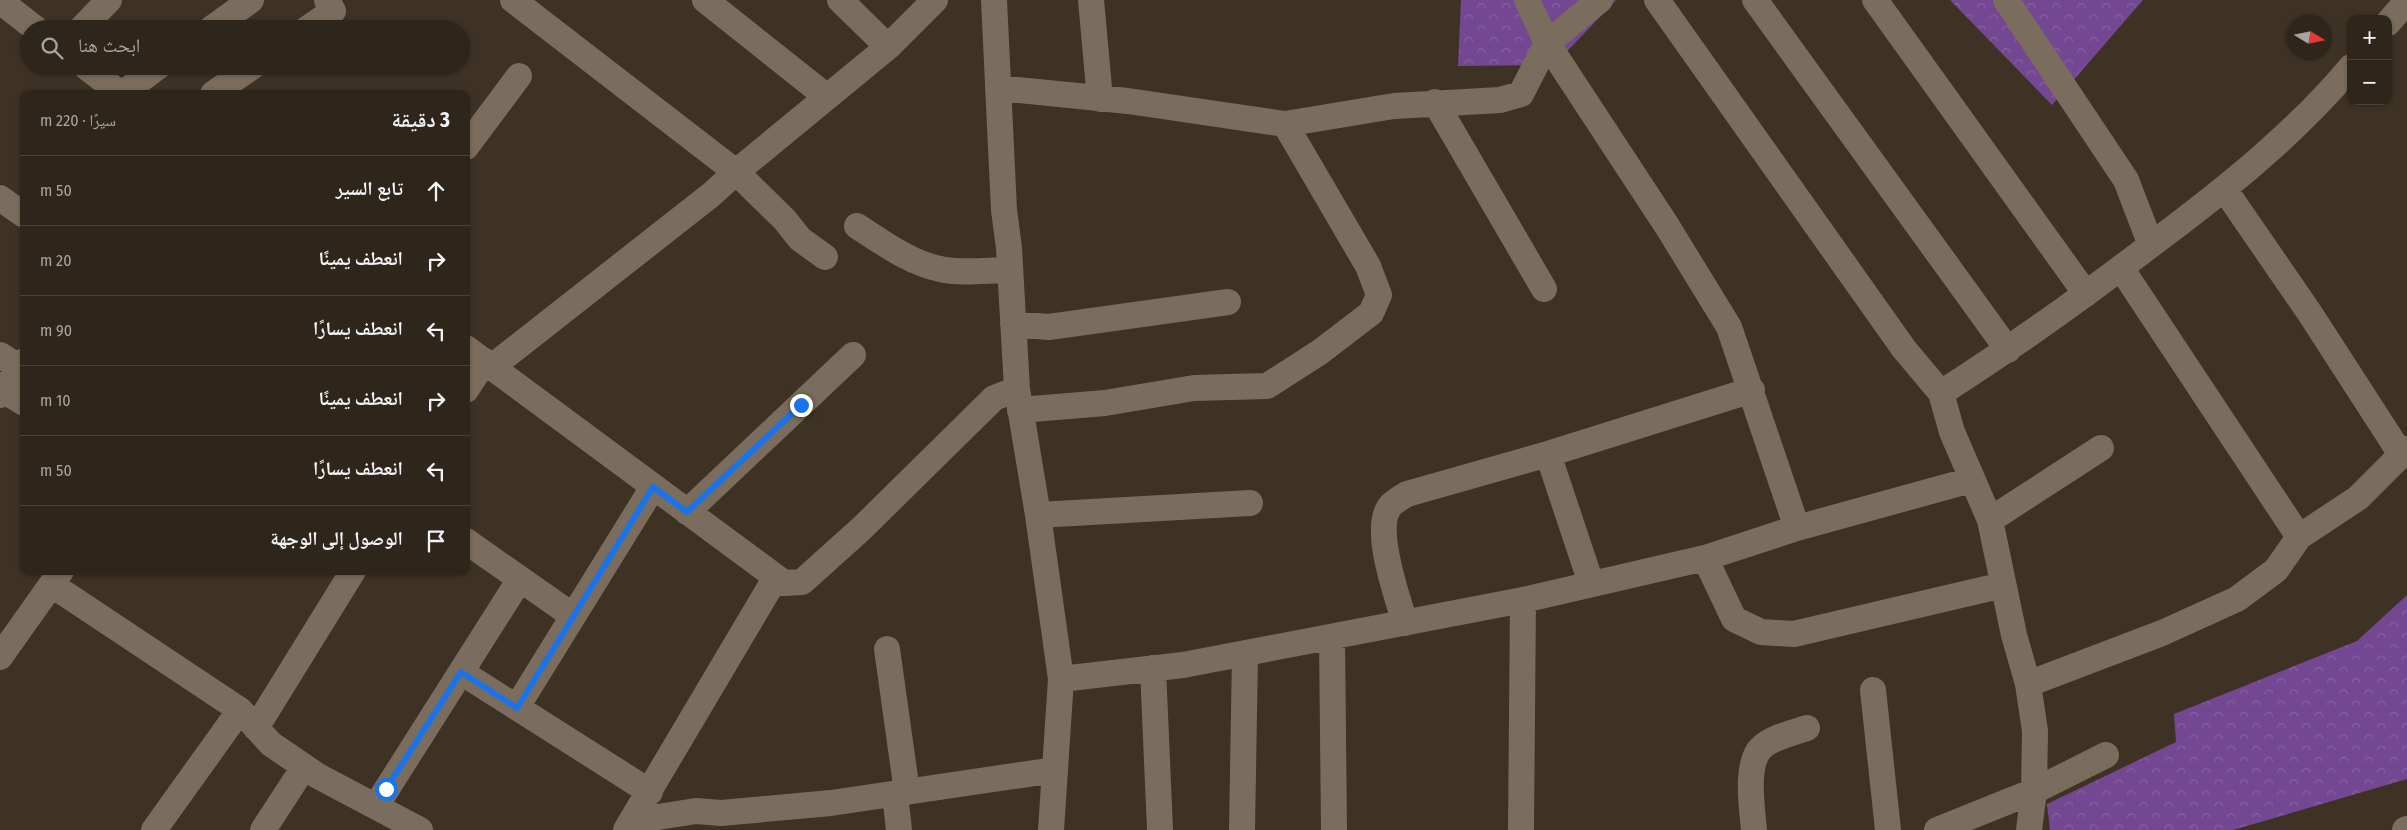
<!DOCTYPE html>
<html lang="ar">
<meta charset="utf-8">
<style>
:root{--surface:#2e261a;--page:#362e23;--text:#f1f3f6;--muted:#a7a5a2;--line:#494339}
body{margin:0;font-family:"Fira Sans Condensed","Noto Naskh Arabic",sans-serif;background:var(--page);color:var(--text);direction:rtl}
.controls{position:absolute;right:15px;top:15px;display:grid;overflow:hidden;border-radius:10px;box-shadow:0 1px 4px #0004}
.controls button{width:45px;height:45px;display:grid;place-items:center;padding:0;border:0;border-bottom:1px solid var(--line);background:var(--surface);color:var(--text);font:25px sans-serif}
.compass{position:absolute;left:2287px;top:15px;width:45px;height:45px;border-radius:50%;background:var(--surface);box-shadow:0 1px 4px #0004;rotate:100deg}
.stop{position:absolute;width:15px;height:15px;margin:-11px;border:4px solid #1a73e8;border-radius:50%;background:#fff}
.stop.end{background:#1a73e8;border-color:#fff;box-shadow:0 1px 5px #0008}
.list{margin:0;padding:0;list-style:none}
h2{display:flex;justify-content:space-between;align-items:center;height:65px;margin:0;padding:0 20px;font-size:21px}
h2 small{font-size:16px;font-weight:400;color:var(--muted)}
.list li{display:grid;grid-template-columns:32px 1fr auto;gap:15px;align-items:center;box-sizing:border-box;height:70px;padding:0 20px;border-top:1px solid var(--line)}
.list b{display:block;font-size:19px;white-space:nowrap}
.list em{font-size:16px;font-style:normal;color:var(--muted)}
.icon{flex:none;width:28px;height:28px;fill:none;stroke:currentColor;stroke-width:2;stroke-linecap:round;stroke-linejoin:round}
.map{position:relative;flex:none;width:2407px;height:830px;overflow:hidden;direction:ltr}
.search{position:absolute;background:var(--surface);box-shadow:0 1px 4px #0004;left:20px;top:20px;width:450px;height:55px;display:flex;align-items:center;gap:12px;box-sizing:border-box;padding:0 18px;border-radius:28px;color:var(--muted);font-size:19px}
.panel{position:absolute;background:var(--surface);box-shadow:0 1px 4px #0004;left:20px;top:90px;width:450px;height:485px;border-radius:10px;direction:rtl}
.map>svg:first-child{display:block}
</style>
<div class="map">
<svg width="2407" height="830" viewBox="0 0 2407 830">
<defs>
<pattern id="forest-crowns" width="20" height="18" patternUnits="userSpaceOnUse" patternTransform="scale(1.25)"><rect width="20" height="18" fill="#744793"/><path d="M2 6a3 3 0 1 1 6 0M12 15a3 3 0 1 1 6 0" fill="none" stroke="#8861a1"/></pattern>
</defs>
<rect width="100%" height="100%" fill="#3d3223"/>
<!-- forest -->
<path fill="url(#forest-crowns)" d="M1461,0H1616L1554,65L1458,66Z
M1950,0H2143L2052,105Z
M2407,595V779L2233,830H2050L2047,804L2176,742L2174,714L2357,641Z"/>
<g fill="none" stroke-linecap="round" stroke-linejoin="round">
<!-- minor -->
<path stroke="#7a6d5d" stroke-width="26" d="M513,0L736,172L785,220L800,239L825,257
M705,0L827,97
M840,0L888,47
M994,0L1004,210L1009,248L1017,389L1038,515L1061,679L1051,830
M1091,0L1100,99
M1527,0L1547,43L1667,226L1729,327L1797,528
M1657,0L1904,349L1941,393L1952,432L1990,520L2014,635L2028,684L2035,731L2034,791L2029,830
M1755,0L2008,350
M1875,0L2086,294
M2006,0L2126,180L2151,245
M0,1L36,29
M2388,23L2407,1
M81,29L109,0
M211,29L251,0
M307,29L333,11L327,0
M85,66L121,94
M998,88L1128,101L1285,124L1394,106L1500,100L1521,94L1547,43L1600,0
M122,94L159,66
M213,94L253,66
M1435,102L1544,289
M466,147L519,76
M2225,190L2309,312L2402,456
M0,198L24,215
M857,226C882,242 910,263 940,269C962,274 987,270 1010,270
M2121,268L2299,537
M1013,324L1049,327L1228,302
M466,348L784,583L802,582L861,529L994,398L1017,389
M0,355L20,368
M493,366L712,194L736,172L888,47L935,0
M3,390L24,403
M466,390L485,361
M1941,393C2013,347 2083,297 2151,245C2223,191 2293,136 2351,67
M0,395L24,361
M1020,410L1105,403L1194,388L1267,386L1320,352L1371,313L1379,295L1368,266L1285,124
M1548,454L1591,583
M687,512L853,355
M1038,515L1250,503
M1990,520L2101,448
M466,541L573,616
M1705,558L1734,619L1761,632L1794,634L2003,585
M52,585L240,710L271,744L318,776L420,830
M1405,623C1398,598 1371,527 1391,505C1395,501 1402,497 1407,494L1548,454L1752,390
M1332,637L1334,830
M887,649L907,792
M0,657L61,571
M1153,668L1160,830
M461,672L650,792
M1061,679L1183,665L1523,600L1705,558L1797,528L1971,480
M2028,684L2162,633L2237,599L2276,570L2299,537L2358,498L2407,449
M1873,690L1888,830
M517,707L653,487
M256,728L353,571
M895,794L899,830
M376,806L520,579
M632,821L696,811L721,813L831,803L1055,770
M154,830L240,710
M263,830L304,767
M626,830L776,577
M1242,830L1245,654
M1521,830L1523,600
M1754,830C1752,808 1745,764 1761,748C1772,737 1793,733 1807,728
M1937,830L2034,791L2106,755
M2405,830L2407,829"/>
</g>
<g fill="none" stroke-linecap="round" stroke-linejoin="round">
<!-- route -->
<path stroke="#1a73e8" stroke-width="6" d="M386,789L461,672L517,708L653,487L687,512L801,405"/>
</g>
</svg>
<div class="controls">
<button>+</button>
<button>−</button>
</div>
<svg class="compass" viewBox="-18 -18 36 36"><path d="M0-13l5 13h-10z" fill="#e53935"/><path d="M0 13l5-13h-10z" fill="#a7a5a2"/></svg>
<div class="stop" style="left:386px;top:789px"></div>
<div class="stop end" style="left:801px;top:405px"></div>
<div class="search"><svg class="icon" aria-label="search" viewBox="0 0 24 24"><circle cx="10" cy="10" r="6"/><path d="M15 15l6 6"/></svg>ابحث هنا</div>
<section class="panel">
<h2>3 دقيقة<small>سيرًا · 220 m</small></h2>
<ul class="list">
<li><svg class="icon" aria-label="ahead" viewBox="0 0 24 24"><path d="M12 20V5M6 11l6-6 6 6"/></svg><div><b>تابع السير</b></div><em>50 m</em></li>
<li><svg class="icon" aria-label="right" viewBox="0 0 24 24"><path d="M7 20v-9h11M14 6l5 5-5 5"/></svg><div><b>انعطف يمينًا</b></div><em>20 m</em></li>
<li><svg class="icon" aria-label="left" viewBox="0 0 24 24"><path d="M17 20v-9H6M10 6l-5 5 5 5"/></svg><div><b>انعطف يسارًا</b></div><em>90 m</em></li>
<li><svg class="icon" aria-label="right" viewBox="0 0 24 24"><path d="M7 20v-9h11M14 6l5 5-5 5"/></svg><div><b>انعطف يمينًا</b></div><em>10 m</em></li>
<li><svg class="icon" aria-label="left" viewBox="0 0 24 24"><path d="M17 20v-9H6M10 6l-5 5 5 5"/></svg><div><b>انعطف يسارًا</b></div><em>50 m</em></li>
<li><svg class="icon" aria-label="arrive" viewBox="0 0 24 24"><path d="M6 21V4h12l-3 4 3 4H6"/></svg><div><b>الوصول إلى الوجهة</b></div></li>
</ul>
</section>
</div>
